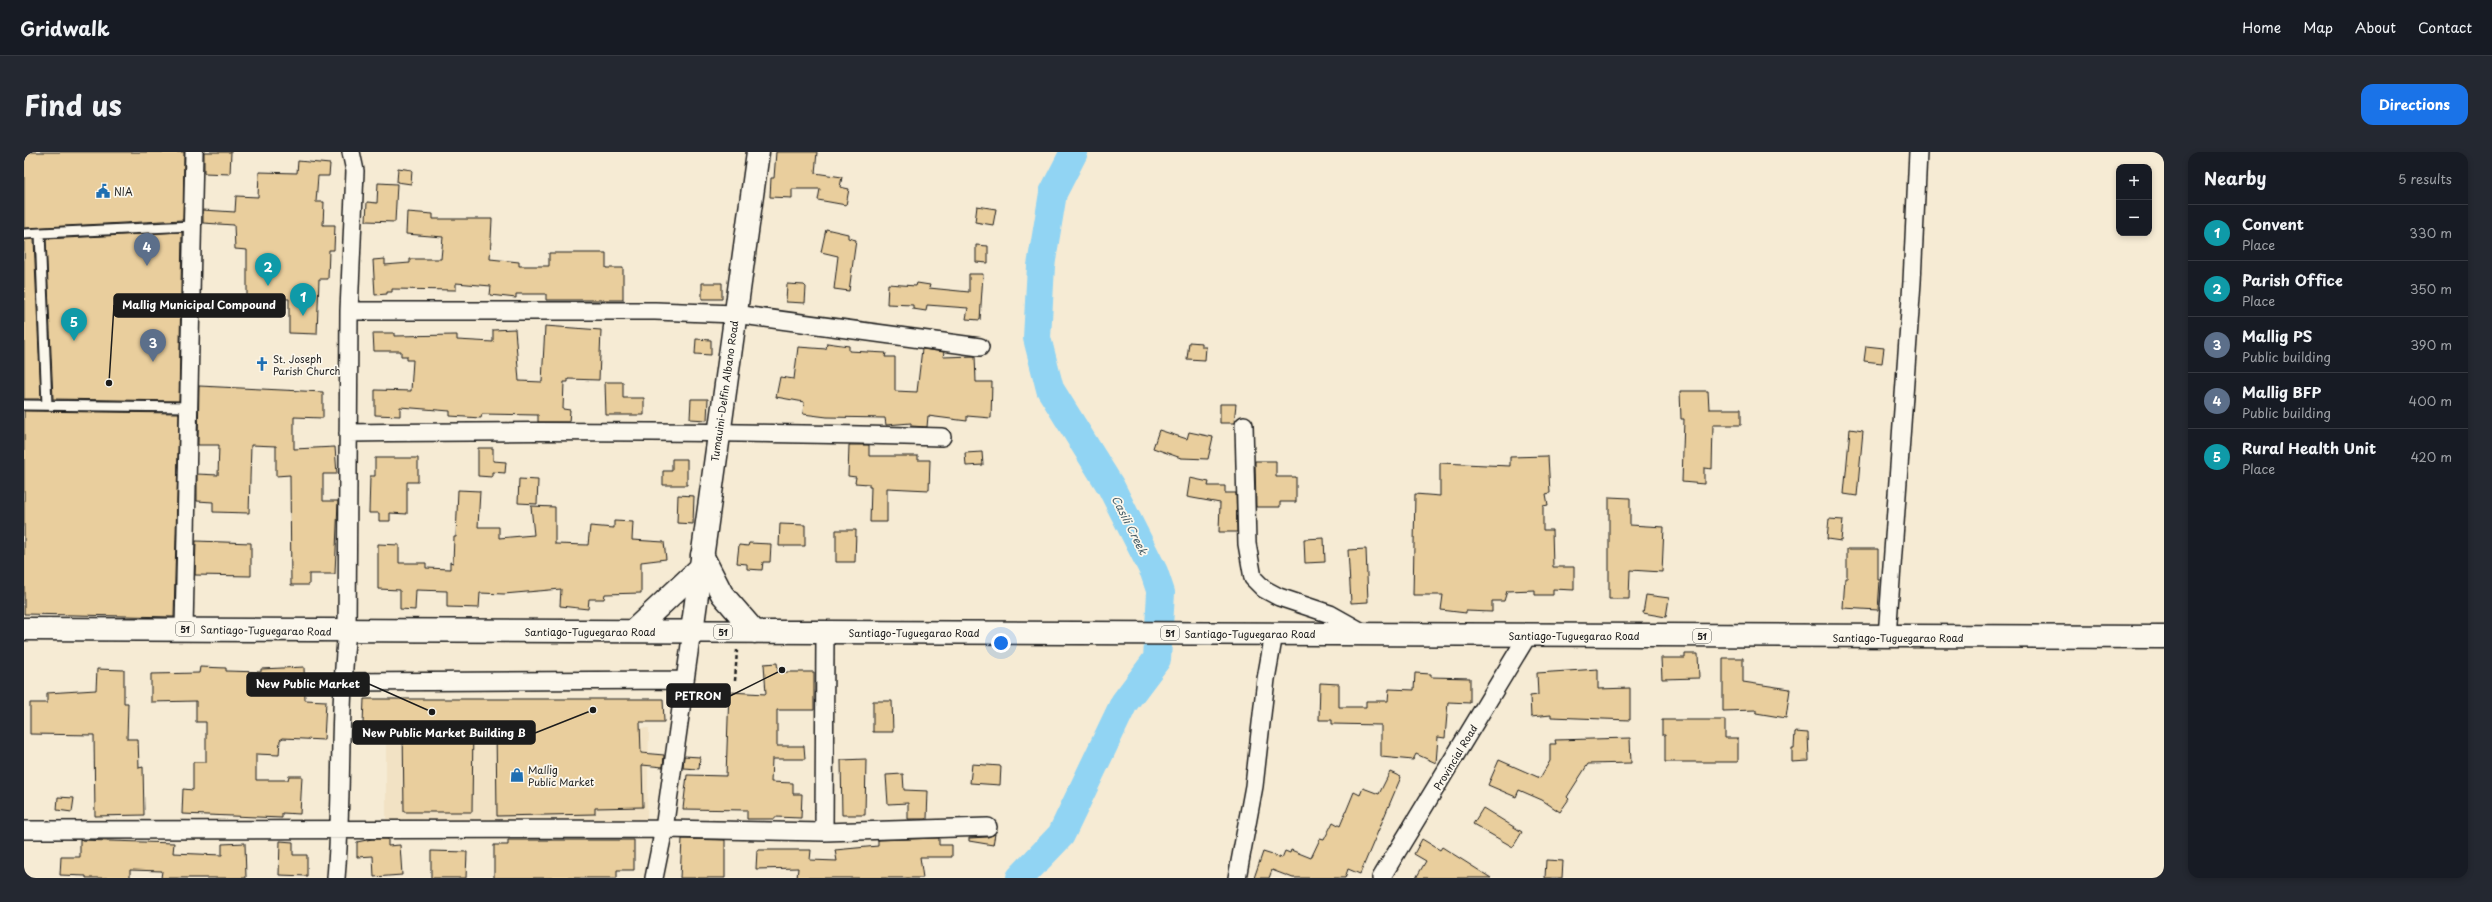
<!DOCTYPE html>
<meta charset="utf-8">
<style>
:root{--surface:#171b24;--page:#242831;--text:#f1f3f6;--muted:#9ea1a6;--line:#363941;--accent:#1a73e8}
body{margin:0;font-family:"Playpen Sans",sans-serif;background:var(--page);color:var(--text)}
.controls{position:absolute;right:12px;top:12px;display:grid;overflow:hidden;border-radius:8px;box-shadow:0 2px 6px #0003}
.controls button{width:36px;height:36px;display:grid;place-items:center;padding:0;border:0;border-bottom:1px solid var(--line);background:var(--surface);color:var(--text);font:20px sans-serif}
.you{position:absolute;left:977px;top:491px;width:14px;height:14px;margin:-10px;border:3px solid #fff;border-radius:50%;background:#1a73e8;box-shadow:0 0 0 6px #1a73e833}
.badge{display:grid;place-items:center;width:26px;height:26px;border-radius:50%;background:var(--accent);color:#fff;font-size:13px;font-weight:700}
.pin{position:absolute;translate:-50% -33px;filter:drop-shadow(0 1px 2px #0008)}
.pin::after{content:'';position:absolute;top:21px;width:14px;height:12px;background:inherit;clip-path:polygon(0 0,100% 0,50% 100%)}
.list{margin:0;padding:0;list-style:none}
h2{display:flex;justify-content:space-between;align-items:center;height:52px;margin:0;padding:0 16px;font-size:17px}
h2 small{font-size:13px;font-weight:400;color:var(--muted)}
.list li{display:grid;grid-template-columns:26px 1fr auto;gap:12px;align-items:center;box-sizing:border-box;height:56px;padding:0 16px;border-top:1px solid var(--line)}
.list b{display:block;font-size:15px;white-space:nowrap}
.list p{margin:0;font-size:13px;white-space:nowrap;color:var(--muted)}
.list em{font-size:13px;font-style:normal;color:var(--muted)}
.map{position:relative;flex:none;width:2140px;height:726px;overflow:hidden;border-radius:12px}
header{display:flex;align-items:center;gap:24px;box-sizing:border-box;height:56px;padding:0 20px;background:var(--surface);border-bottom:1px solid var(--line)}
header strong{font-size:19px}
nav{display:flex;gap:22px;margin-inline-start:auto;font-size:14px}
.intro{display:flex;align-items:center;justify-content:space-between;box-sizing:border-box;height:96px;padding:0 24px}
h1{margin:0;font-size:28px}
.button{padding:10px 18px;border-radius:12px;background:var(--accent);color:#fff;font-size:14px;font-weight:700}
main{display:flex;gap:24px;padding:0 24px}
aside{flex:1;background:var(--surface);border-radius:12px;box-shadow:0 2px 6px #0003}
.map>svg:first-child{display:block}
</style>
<header>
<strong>Gridwalk</strong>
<nav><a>Home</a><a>Map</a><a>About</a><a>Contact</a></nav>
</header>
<div class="intro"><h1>Find us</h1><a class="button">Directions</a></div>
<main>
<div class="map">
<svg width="2140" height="726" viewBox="0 0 2140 726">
<rect width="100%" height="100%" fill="#f6ebd4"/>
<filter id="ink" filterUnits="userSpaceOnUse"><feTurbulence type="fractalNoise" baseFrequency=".025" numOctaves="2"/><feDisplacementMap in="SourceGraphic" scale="8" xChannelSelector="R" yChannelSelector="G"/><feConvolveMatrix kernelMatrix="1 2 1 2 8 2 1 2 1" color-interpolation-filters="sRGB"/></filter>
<g filter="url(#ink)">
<!-- built -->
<path fill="#f2e2c4" d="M625,576L623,667L362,668V579Z"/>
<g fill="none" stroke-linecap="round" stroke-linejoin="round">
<!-- river -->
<path stroke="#91d4f3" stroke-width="28" d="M996,726L1037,683L1100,551L1133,507L1137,441L1130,420L1087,335L1026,237L1013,186L1017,114L1029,41L1050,0"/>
</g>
<!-- building -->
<path fill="#e9ce9d" stroke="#1c1c1c" d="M0,0H160L159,68L0,76Z
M180,0H207L206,22L180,21Z
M752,0H793L791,21L818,25L816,35L825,37L822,53L794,48L796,37H768V46L746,45L747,26H750Z
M274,9L306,12L305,24H294L292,50H300L299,73H311L310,98H305L304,127H295L293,182L265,181V147L237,146V154H223V98L211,97L210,73L179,71V58L211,60L212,44L234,45L235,20L273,21Z
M374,16L388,18L387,32L373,30Z
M354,31L373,32L371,70L342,69L343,50L353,51Z
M953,54L972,57L969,73L951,70Z
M383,60L409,62V67H468L466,107L495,110V114H525V101H582V116H599V148H522V142H492V146L466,143L467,134L432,131V138L368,137V140H363V142L351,143L349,108L361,107V113L386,111V107H417L419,85L382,82Z
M802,77L824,82V86L832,88L825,139L810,137L814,104L797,100Z
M158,80L155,249L29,247L22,87Z
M10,87L17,247H0V88Z
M952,93L964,94V111L952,110Z
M945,122H959L956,168L942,167L944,156L903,153L902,159L889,157V153L863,152L864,132L892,134L893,131L906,133L905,136L945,140Z
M678,131H698V147H678Z
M763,132L780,133L782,135L781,151L762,150Z
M521,174L577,178L575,228L544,227V230H540L539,257L546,258L545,270H514V263L458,262L457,266L426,264V259L376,255V264L351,263V238L387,239L389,208H383V204H377V199H350L349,181H370V184L433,183V188L469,190V178L491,177L495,229L518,230Z
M672,187L687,188V203L671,202Z
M1165,190L1178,191V195H1182L1181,208L1163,207Z
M803,191L825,194V199L862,201L861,205H871V239L893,240L898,197L920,200L919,205L951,204L952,230H968L967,266L943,264V269L904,264L903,275L887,274V271L862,273L861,266L803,265L779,262L780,250L752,245L756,225L770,227L774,195L802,197Z
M1842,194L1860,196L1858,211L1840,209Z
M581,230H599V246H620V263H582Z
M175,234L299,240V266L270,265V297L311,295L313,322H299V349H314L311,422H285V433H267L266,323L252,324V294L227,293L225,361L189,360V350L173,349V322L194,323L195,293H174Z
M1656,239H1684L1685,257H1717V273H1689L1688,317L1680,316V332L1658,330L1660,267H1657Z
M667,247H684L683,268L666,267Z
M1196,252H1212L1210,271H1196Z
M0,259L155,261L150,465L0,462Z
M1826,277L1839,279L1833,344L1820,342Z
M1135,278L1163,287L1165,280L1189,285L1184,307L1157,306L1129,296Z
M825,293H845V304H894V308H906L905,338L863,336V370H846L847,335H845V332L831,331L832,325L824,324Z
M454,296H469V309L482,310L481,321L468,320V325L454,324Z
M958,300L959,313L942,314L941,301Z
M1524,304L1526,341L1522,342L1524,353L1519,354V378H1528L1529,415H1550V438L1529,437V443H1511V438L1483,439L1480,449H1468V460L1442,459V461L1417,458L1419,443H1389L1391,342L1416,344V311L1486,314V305Z
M351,306H394V330H383V362L366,361V369H355V361H345L346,324H351Z
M648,307H663V333H639V319H648Z
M1231,309H1252V325H1272V350H1256V355H1232Z
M1166,326L1185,330L1184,334H1201V341H1212L1213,380H1195L1196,351L1163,345Z
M495,327L514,328L513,352L494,351Z
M434,338L456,339L454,375H475V386L510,383L507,354L531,355V392L564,393L566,374L590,376V369L609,370L608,388L640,390L642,407L617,410V441L581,442L580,447H565L564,457L536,454L537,437L480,442L456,441L455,456L423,455V439L392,438L391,458L376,457V438L354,437V392L375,393V411H402V416L426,417V410L429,411L430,385H432Z
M654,343L670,344L669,372L653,371Z
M1585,345L1606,346V373L1640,375L1638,420L1606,418L1605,447H1585Z
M1805,367L1819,368L1817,389L1803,387Z
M756,372L781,373V394H755Z
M812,378H832L831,410H812Z
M1300,386L1301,410L1281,411L1280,387Z
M172,389L227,391V424L171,423Z
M725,391L747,392L746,410H739L738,418L723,417V412L713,411L715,393L724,394Z
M1342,397L1344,450L1327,451L1324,398Z
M1823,397H1854V428H1856L1854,458L1819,456L1821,426H1823Z
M1622,443L1645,446L1642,465L1619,461Z
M1661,502H1674L1675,526L1638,527L1637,506H1661Z
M1699,506H1719V530L1766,537L1762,566L1732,561V558L1699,559Z
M753,511L754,520H790V558H753V594H780L781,607H748L747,630L769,631V642H778L777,666L751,665V667H723V658L659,657L663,623L702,624L705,540L742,542L740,512Z
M176,515L202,516V519L237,520V517L280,515L281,548L302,549L300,588L259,586L256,588L255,603L232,602V628H264L265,624H278L276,662L258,661V666L158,662L159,637L169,638V610H182V570H172V549L127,550V522L175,521Z
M73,517L100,518V551H104L103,587H114L115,616L119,615L120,663L71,664L70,583L6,582V551H23V541L72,538Z
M1574,517V537L1606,536V568L1527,565V563L1507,565L1506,544L1514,543L1513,521Z
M1391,521L1407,522V525L1446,526V551L1424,550L1421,586L1414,585L1412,611L1392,602L1389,608L1357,605V573L1308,572V568H1295L1296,531L1315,532V555H1342V549H1364L1365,537L1390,538Z
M340,547H639L640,570H616L617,601L640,603L639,615L618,613L619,655L571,656V662L473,664L472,573H449L448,660H380L379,572H339Z
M849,549H868L869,580H849Z
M1638,568H1701V586H1714V610H1641V583H1638Z
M1771,580L1784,581L1785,609L1768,610V596H1770Z
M1606,586L1607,611L1564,612L1543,645L1545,647L1536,660L1518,648L1495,638L1492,645L1464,633L1475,608L1516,626L1526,609V592H1532L1531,588Z
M660,604L676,605L675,617L659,616Z
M842,607L841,663H818L817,608Z
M948,612L977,614L976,633L946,631Z
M1366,620L1377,625L1336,722L1324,717L1321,726H1269L1248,718L1245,726H1230L1239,700L1258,706L1261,699L1266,701L1267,698L1287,706L1296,687L1300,688L1309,670L1316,674L1330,640L1336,643L1339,636L1355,642Z
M879,622L880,638L904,639L903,667H884V651L864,652L862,623Z
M34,645L50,646L48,660L33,658Z
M1459,656L1498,680L1489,695L1449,672Z
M971,682L969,693L945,689V686L964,685Z
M915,686V693H928V705H896L899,726H773L774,716L732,717L733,698H787L786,708L813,709L811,698L854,694V688Z
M348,687H364V694L376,693L378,723L350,725L349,704L333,705V690Z
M658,687L701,688V726H656Z
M1398,687L1416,698L1418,695L1467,726H1392L1402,709L1390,702Z
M56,688L150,691L149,701L198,703V692L221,691L222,726H137L138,719L106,718V726H62V724L36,723L37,705H56Z
M484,688H610V718H593V726H470V693H484Z
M256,689L269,690V703H283V724L255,723Z
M407,699L443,700L442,726H407Z
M1522,708L1539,709L1538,726H1521Z"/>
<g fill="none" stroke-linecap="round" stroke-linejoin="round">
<defs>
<path id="service" d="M0,82L16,81
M0,253L166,255
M23,253L16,81L168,74"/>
<path id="minor" d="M325,159H631L711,162L956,195
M1220,273L1223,392L1229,426L1240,437L1255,445L1306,462L1340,481
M324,281C522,278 720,280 918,285
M160,477L170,0
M1863,485L1888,130L1894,0
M317,530L661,528
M0,678L640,677L800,680L964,675
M800,680L801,480
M312,726C319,644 314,561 323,479L325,159L331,19L327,0
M630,726L640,677L668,479
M1213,726L1230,634L1242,527L1250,482
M1357,726L1504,483"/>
<path id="secondary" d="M668,479L734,0"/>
<path id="trunk" d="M678,403L698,442L731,480
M0,477L2140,485
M609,479L676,416"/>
</defs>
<!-- service casing -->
<use href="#service" stroke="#1c1c1c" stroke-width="12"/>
<!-- minor casing -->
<use href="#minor" stroke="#1c1c1c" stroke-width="20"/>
<!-- secondary casing -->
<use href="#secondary" stroke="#1c1c1c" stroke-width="25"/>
<!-- trunk casing -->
<use href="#trunk" stroke="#1c1c1c" stroke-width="25"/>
<!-- path -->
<path stroke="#1c1c1c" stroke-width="2.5" stroke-dasharray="4 3" stroke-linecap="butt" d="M711,529L713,498"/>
<!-- service -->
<use href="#service" stroke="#fbf7ec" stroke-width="9"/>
<!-- minor -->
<use href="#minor" stroke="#fbf7ec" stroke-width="17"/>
<!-- secondary -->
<use href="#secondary" stroke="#fbf7ec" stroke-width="22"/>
<!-- trunk -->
<use href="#trunk" stroke="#fbf7ec" stroke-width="22"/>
</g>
</g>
<!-- icons -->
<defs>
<symbol id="civic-bare" viewBox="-9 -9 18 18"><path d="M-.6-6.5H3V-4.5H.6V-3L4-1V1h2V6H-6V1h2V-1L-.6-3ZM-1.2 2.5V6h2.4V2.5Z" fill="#1f6fb2" stroke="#fbf7ec" stroke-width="2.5" paint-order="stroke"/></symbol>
<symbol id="church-bare" viewBox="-9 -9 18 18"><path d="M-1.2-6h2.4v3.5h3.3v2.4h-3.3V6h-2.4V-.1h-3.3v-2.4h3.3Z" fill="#1f6fb2" stroke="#fbf7ec" stroke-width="2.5" paint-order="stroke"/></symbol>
<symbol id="shop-bare" viewBox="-9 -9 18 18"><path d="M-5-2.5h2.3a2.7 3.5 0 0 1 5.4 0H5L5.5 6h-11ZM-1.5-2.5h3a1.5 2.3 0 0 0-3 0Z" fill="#1f6fb2" stroke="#fbf7ec" stroke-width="2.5" paint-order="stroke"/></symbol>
</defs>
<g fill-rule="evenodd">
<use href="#civic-bare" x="69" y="29" width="20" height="20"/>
<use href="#church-bare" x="228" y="202" width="20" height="20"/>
<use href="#shop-bare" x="483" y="613" width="20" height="20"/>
</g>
<g text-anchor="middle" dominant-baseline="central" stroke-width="3.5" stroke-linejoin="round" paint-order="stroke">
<!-- shield labels -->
<g fill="#fbf7ec" stroke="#5f5e5a" stroke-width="1">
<rect x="152" y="470" width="18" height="14" rx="3"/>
<rect x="690" y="473" width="18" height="14" rx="3"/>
<rect x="1137" y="474" width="18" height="14" rx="3"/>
<rect x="1669" y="477" width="18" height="14" rx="3"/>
</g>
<g font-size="9" font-weight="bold" fill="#1c1c1c">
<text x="161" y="477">51</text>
<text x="699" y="480">51</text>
<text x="1146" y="481">51</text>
<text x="1678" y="484">51</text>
</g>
<!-- poi labels -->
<g font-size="10" fill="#1c1c1c" stroke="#fbf7ec" text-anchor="start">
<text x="90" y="39">NIA</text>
<text x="249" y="206">St. Joseph<tspan x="249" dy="12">Parish Church</tspan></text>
<text x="504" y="617">Mallig<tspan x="504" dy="12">Public Market</tspan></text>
</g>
<!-- street labels -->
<g font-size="10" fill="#1c1c1c" stroke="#fbf7ec">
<text transform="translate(700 239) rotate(-82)">Tumauini-Delfin Albano Road</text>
<text transform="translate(242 478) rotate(1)">Santiago-Tuguegarao Road</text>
<text x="566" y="479">Santiago-Tuguegarao Road</text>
<text x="890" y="480">Santiago-Tuguegarao Road</text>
<text x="1226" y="481">Santiago-Tuguegarao Road</text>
<text x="1550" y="483">Santiago-Tuguegarao Road</text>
<text x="1874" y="485">Santiago-Tuguegarao Road</text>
<text transform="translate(1431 605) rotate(-59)">Provincial Road</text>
</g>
<!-- water labels -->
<g font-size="11" font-style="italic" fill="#455c67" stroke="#fbf7ec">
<text transform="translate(1106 373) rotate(63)">Casili Creek</text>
</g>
</g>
<!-- callouts -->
<path fill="none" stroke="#1c1c1c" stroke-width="1.5" d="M85 231L90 153M408 560L345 532M758 518L706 544M569 558L511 581"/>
<g fill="#1c1c1c" stroke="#fbf7ec" stroke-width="1.5">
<circle cx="85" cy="231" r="4"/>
<circle cx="408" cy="560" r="4"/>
<circle cx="758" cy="518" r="4"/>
<circle cx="569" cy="558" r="4"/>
</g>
<g fill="#1c1c1c" stroke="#1c1c1c" stroke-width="1.5">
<rect x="90" y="142" width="171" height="23" rx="4"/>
<rect x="223" y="521" width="122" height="23" rx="4"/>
<rect x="643" y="532" width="63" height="23" rx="4"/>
<rect x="329" y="569" width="182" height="23" rx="4"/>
</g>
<g font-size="11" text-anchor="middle" font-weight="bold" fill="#fff">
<text x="175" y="157">Mallig Municipal Compound</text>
<text x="284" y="536">New Public Market</text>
<text x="674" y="548">PETRON</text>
<text x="420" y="585">New Public Market Building B</text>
</g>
</svg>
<div class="controls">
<button>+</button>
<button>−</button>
</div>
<div class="you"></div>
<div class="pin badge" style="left:279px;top:164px;background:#0f9aa8">1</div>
<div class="pin badge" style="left:244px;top:134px;background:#0f9aa8">2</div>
<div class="pin badge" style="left:129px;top:210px;background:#5c6f8a">3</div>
<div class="pin badge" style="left:123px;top:114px;background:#5c6f8a">4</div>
<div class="pin badge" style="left:50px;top:189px;background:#0f9aa8">5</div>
</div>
<aside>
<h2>Nearby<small>5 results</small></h2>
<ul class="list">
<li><span class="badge" style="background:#0f9aa8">1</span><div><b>Convent</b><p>Place</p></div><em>330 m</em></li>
<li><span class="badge" style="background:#0f9aa8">2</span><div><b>Parish Office</b><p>Place</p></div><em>350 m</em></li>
<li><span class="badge" style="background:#5c6f8a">3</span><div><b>Mallig PS</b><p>Public building</p></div><em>390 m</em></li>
<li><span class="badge" style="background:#5c6f8a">4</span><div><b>Mallig BFP</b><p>Public building</p></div><em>400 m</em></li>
<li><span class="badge" style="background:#0f9aa8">5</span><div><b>Rural Health Unit</b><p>Place</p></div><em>420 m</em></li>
</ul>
</aside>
</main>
